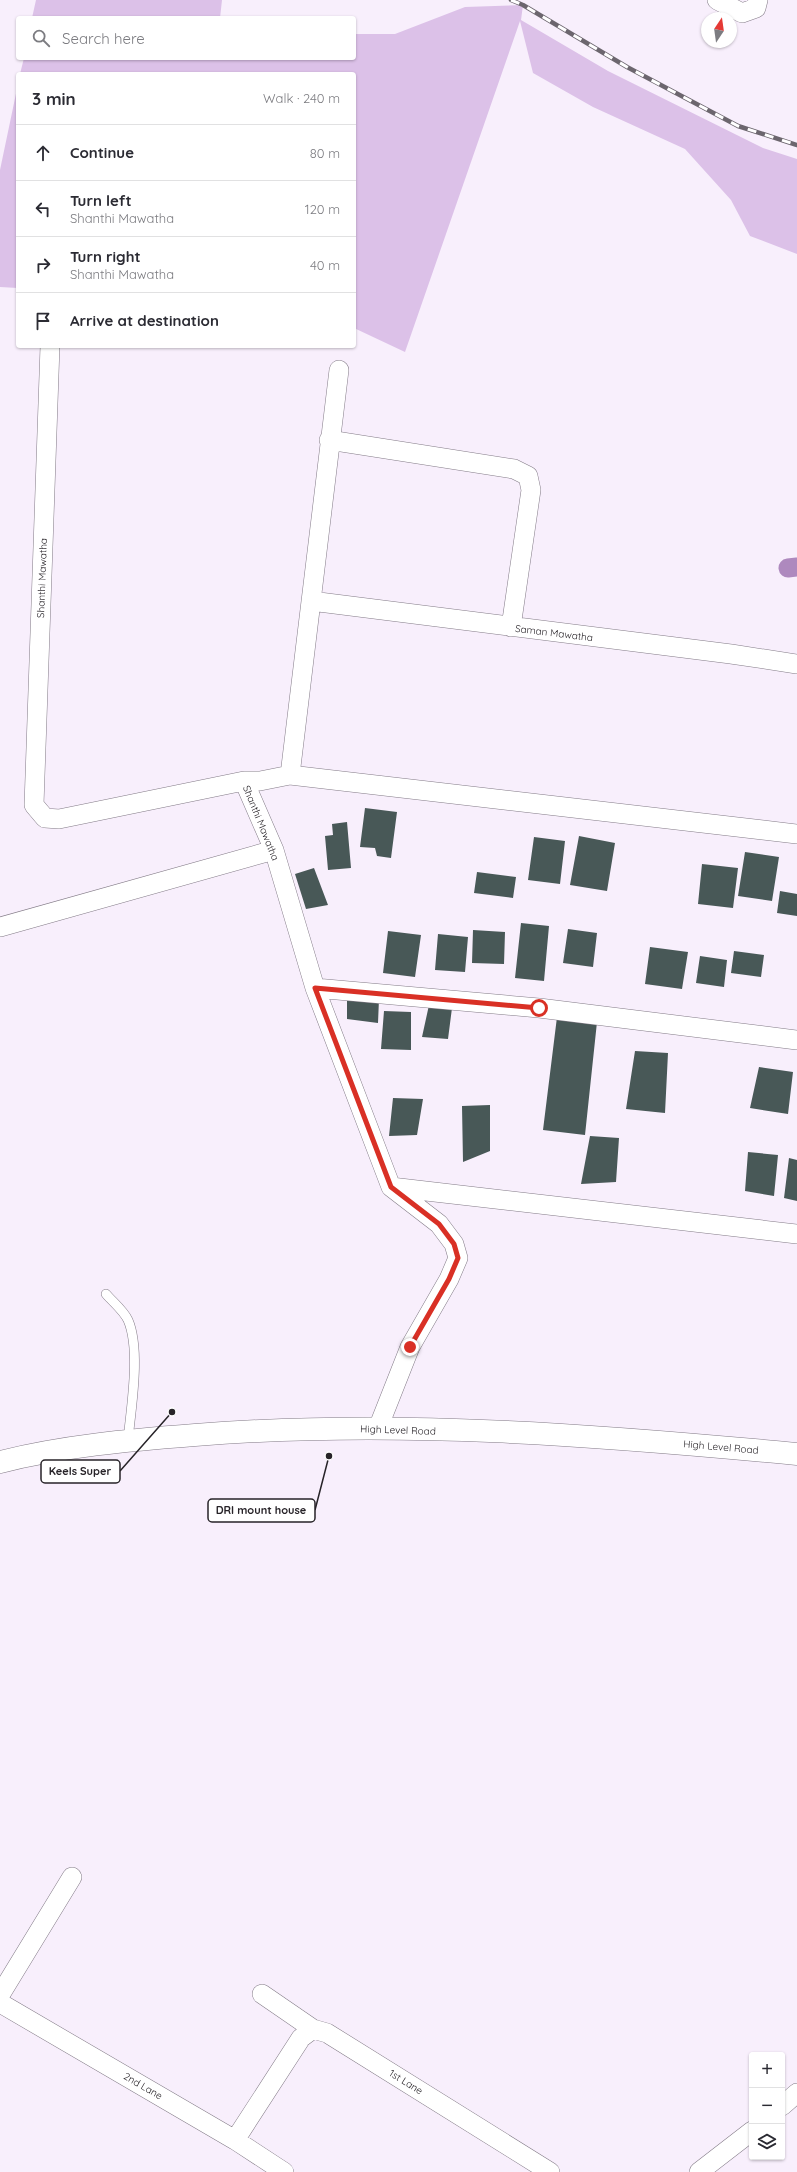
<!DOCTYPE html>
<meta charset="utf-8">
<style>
:root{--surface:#fff;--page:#f2f2f3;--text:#2b2b33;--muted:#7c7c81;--line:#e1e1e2}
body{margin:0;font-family:Quicksand,sans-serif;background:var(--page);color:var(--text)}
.controls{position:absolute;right:12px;bottom:12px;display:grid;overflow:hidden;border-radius:4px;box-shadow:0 1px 3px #0004}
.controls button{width:36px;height:36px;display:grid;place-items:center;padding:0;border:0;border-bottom:1px solid var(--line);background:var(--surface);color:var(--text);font:20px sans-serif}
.compass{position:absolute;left:701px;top:12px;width:36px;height:36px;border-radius:50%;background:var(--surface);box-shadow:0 1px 3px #0004;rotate:13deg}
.stop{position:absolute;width:12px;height:12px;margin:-9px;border:3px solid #d93025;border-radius:50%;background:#fff}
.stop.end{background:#d93025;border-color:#fff;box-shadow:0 1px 4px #0008}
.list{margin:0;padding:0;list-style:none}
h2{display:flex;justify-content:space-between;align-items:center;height:52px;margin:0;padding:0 16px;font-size:17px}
h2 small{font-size:13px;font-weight:400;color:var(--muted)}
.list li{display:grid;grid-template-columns:26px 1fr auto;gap:12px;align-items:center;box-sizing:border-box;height:56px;padding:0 16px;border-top:1px solid var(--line)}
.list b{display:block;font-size:15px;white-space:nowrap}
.list p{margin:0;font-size:13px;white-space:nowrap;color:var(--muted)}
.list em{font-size:13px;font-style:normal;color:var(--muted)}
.icon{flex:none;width:22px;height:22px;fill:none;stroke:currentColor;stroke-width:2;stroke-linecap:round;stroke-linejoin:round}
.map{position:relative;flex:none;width:797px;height:2172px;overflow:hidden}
.search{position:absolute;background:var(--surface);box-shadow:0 1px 3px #0004;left:16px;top:16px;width:340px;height:44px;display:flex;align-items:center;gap:10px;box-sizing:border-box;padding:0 14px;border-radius:4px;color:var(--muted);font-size:15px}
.panel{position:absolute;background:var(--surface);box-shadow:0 1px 3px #0004;left:16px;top:72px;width:340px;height:276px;border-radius:4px}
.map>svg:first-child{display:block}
</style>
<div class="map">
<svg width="797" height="2172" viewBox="0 0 797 2172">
<rect width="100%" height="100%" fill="#f8effc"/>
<!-- green -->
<path fill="#dcc1e8" d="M36,0H222L220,18H32Z
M523,5L521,20L608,71L763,148L797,159V254L750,236L731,200L685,149L593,107L533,73L520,21L405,352L354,328V74H20L24,58H354V34H395L465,7Z
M18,84V288L0,287V170Z"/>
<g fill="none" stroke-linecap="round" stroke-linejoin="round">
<!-- canal -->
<path stroke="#ae89be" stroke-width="19" d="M788,568L797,567"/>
</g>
<!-- building -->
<path fill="#485857" d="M365,808L397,812L391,858L377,856L375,848L360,847Z
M347,822L351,868L328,870L325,836L333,835L332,824Z
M579,836L615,843L607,891L570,885Z
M534,837L565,841L560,884L528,880Z
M745,852L779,857L772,901L738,896Z
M702,864L738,868L733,908L698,904Z
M314,868L328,905L306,909L295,874Z
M477,872L516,877L513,898L474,893Z
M780,891L797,894V916L777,913Z
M521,923L549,926L544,981L515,978Z
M568,929L597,933L593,967L563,963Z
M473,930L505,932L504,964L472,963Z
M388,931L421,935L415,977L383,973Z
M438,934L468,937L465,972L435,970Z
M650,947L688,952L682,989L645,984Z
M734,951L764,955L761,977L731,973Z
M700,956L727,960L724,987L696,983Z
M347,996L379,999L378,1023L347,1019Z
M429,1005L452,1008L448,1039L422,1037Z
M384,1011L411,1012V1050L381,1049Z
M557,1017L597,1022L585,1135L543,1130Z
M635,1051L668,1053L665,1113L626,1109Z
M759,1067L793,1072L788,1114L750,1108Z
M393,1098L423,1099L417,1135L389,1136Z
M490,1105V1151L463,1162L462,1106Z
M590,1136L619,1138L616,1182L581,1184Z
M748,1152L778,1155L774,1196L745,1191Z
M789,1158L797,1160V1201L784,1198Z"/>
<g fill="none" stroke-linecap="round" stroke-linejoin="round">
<defs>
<path id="lane" d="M106,1294C113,1302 124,1311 128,1320C141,1350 131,1408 128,1440"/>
<path id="street" d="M717,0L742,13L756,8L758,0
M50,346L34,805L45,818L59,819L244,781L274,850L315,988L391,1187L439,1224L454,1244L458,1258L449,1279L410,1347L378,1428
M329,440L514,469L528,476L531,490L511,627
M311,601L731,654L797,664
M290,775L339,370
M244,781H260L290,775L797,834
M0,927L274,850
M315,988L539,1008L797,1040
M391,1187L797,1234
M262,1994L313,2029L327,2033L550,2172
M0,1995L72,1877
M0,2003L235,2140L284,2172
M782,2106L797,2093
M235,2140L301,2038L313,2029
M699,2172L752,2131"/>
<path id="highway" d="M0,1462C63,1446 130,1440 195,1435C395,1419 597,1435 797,1454"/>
</defs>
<!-- lane casing -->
<use href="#lane" stroke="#837b87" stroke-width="10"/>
<!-- street casing -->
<use href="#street" stroke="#837b87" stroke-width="20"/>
<!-- highway casing -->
<use href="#highway" stroke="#837b87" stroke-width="23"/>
<!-- lane -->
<use href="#lane" stroke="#fff" stroke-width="9"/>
<!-- street -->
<use href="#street" stroke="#fff" stroke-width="19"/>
<!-- highway -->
<use href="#highway" stroke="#fff" stroke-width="22"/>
<defs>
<path id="rail" d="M511,0L523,5L627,67L738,126L797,145"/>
</defs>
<!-- rail casing -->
<use href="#rail" stroke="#6c666e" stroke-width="4.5"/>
<!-- rail -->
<use href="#rail" stroke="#fff" stroke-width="3" stroke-dasharray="9" stroke-linecap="butt"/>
</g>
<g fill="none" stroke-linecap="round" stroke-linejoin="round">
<!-- route -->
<path stroke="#d93025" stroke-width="5" d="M410,1347L449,1279L458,1258L454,1244L439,1224L391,1187L315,988L539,1008"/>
</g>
<g text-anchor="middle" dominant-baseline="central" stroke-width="4" stroke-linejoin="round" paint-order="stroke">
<!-- street labels -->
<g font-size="10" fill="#272328" stroke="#fff">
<text transform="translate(42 578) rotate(-88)">Shanthi Mawatha</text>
<text transform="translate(554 633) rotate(7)">Saman Mawatha</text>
<text transform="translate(261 823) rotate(68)">Shanthi Mawatha</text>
<text transform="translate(398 1430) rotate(2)">High Level Road</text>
<text transform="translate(721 1447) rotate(5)">High Level Road</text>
<text transform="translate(406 2082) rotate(32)">1st Lane</text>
<text transform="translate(143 2086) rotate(30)">2nd Lane</text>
</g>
</g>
<!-- callouts -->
<path fill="none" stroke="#272328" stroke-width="1.5" d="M172 1412L120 1471M329 1456L315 1510"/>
<g fill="#272328" stroke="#fff" stroke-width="1.5">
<circle cx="172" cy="1412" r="4"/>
<circle cx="329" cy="1456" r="4"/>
</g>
<g fill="#fff" stroke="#272328" stroke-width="1.5">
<rect x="41" y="1460" width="79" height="23" rx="4"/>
<rect x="208" y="1499" width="107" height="23" rx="4"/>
</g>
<g font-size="11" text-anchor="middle" font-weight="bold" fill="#272328">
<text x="80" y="1475">Keels Super</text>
<text x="261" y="1514">DRI mount house</text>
</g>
</svg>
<div class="controls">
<button>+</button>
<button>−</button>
<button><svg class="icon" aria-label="layers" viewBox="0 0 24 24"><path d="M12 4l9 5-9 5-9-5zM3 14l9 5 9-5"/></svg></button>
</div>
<svg class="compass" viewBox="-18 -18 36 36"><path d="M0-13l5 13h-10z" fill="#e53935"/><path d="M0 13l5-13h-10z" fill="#7c7c81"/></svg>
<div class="stop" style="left:539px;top:1008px"></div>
<div class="stop end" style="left:410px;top:1347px"></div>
<div class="search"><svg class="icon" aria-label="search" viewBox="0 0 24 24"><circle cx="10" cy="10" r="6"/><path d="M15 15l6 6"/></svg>Search here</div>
<section class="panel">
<h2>3 min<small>Walk · 240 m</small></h2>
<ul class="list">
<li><svg class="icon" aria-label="ahead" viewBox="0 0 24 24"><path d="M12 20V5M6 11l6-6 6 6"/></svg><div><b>Continue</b></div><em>80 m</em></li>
<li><svg class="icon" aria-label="left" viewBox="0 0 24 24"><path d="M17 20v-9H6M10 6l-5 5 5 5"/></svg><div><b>Turn left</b><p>Shanthi Mawatha</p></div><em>120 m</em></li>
<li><svg class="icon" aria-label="right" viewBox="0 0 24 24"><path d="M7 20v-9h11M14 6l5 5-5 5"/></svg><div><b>Turn right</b><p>Shanthi Mawatha</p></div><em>40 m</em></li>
<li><svg class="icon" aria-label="arrive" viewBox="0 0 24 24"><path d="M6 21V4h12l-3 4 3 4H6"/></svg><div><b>Arrive at destination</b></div></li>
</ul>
</section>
</div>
